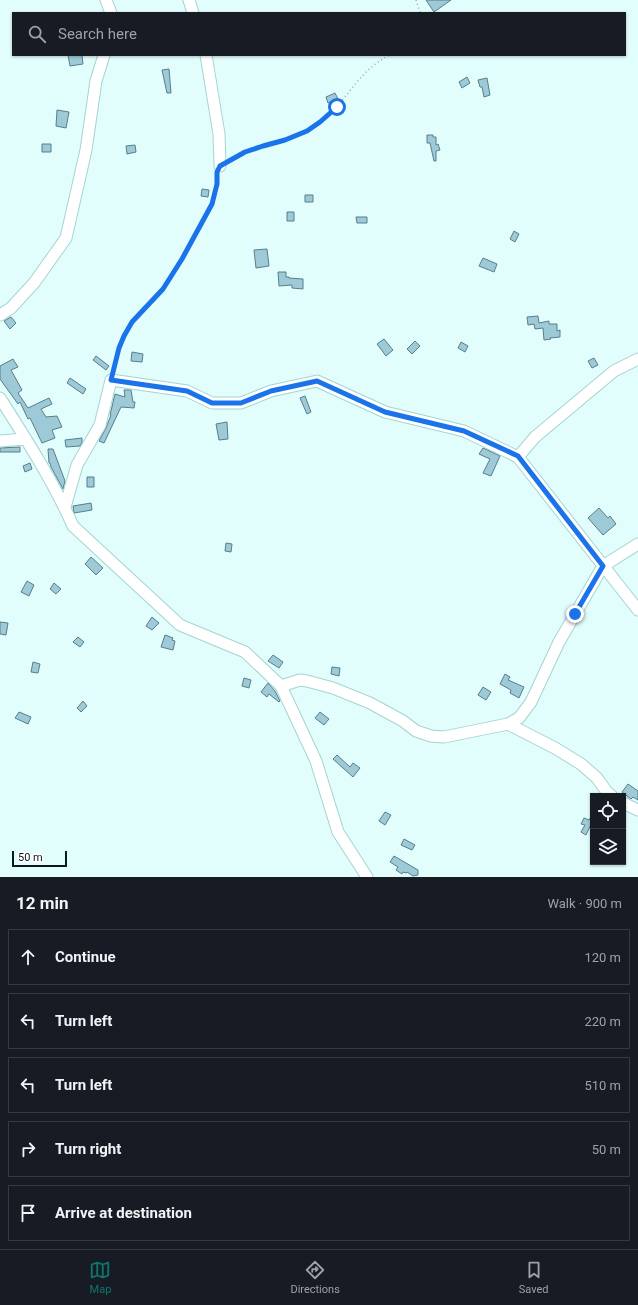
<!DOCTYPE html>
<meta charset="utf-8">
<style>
:root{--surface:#171b24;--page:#242831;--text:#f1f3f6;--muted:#9ea1a6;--line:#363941;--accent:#0f766e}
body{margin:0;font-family:Roboto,sans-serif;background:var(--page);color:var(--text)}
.controls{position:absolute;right:12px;bottom:12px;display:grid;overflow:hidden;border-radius:0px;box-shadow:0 1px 3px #0004}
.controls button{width:36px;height:36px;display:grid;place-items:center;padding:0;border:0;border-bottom:1px solid var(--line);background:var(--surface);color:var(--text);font:20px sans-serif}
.scale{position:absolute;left:12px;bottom:10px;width:55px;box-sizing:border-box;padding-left:4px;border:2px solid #081a1a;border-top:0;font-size:11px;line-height:14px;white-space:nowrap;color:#081a1a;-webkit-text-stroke:3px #fff;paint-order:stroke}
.stop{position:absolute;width:12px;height:12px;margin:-9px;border:3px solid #1a73e8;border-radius:50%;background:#fff}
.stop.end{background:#1a73e8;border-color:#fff;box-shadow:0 1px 4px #0008}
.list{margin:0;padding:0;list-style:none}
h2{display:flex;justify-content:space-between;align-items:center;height:52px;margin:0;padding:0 16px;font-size:17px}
h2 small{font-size:13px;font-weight:400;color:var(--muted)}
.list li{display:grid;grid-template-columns:26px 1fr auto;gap:12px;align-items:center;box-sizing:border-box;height:56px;margin:0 8px 8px;padding:0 8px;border:1px solid var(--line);border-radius:0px}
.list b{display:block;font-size:15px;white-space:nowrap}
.list em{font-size:13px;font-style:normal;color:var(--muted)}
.icon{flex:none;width:22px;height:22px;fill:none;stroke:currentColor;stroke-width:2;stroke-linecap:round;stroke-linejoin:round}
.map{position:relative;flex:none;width:638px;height:877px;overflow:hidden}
.search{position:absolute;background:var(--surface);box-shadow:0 1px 3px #0004;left:12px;right:12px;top:12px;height:44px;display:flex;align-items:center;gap:10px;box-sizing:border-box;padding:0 14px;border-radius:0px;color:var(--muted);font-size:15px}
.sheet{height:372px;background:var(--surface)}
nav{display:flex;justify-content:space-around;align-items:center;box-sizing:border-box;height:56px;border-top:1px solid var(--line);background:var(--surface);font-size:11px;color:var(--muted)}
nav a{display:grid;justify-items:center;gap:2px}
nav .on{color:var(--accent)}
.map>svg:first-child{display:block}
</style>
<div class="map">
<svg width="638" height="877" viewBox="0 0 638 877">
<rect width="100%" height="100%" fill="#e1fdfc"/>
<!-- building -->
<path fill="#9ec9d6" stroke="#577f8b" d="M426,0H451L434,12Z
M68,55H82L83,64L70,66Z
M169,69L171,93H167L162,70Z
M467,77L470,83L462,88L459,82Z
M487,78L490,95L484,97L482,87H480L478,80Z
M335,93L338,99L328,103L326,97Z
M57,110L69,112L66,128L56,126Z
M427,135H433V137H436V145L438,144L440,150L436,151V161H434L430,143H427Z
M42,144H51V152H42Z
M135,145L136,152L127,154L126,146Z
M202,189L209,190L208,197L201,196Z
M305,195H313V202H305Z
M287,212H294V221H287Z
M356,217H367V223H357Z
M514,231L519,234L515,242L510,239Z
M267,249L269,266L256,268L254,250Z
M483,258L497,264L494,272L479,266Z
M278,272H286V277H289V278L303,279V289L292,288V285L279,286Z
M538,316L539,323L549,321V324H557V331L560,330V337L550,338L551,339L544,340L543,328L535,329L534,324L528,325L527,317Z
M11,317L16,323L10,329L4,321Z
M384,339L393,350L386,356L377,344Z
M415,341L420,346L412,354L407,349Z
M461,342L468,346L465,352L458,348Z
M132,352L143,354L142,362L131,361Z
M96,356L109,366L106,370L93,360Z
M594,358L598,365L592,368L588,361Z
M13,359L18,367L11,370L22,390L18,393L28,408L49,398L52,404L41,409L46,417L57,416L62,427L52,430L55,438L42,443L30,418L28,419L20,402L18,404L0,379V366Z
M70,378L86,389L83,394L67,383Z
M124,390H131L133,402H135L134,408L121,407L104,443L99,441L106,428L111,415H110L115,394L125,397Z
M305,396L311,412L307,414L300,398Z
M227,422L228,439L219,440L216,424Z
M82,438V442L80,446L66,447L65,440Z
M20,447V452H0V448Z
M483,448L500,456L491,476L483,473L490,459L479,454Z
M48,449H53L65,481L63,489L51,467L50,463H49Z
M30,463L32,469L25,472L23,466Z
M87,477H94V487H87Z
M91,503L92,510L74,513L73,506Z
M599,508L608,518L610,516L616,524L603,535L588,518Z
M226,543L232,544L231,552L225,551Z
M91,557L103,568L96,575L85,564Z
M27,581L34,585L29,596L21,592Z
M54,583L61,589L56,594L50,589Z
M152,617L159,623L152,630L146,626Z
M0,622L8,623L6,635L0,634Z
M165,635L173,638L172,640L175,641L173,650L161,647Z
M78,637L84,642L80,647L73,642Z
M273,655L283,662L279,668L268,661Z
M33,662L40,664L38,673L31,672Z
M332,667L340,668L339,676L331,674Z
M505,674L510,677L508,680L524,687L519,698L510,693L511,690L500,684Z
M244,678L251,680L249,688L242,686Z
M268,683L275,691L280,701L279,702L269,694L267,697L261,692Z
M483,687L491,692L486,700L478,695Z
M83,701L87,706L81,712L77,708Z
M19,712L31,717L28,724L15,718Z
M320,712L329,719L324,725L315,718Z
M337,755L350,767L353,763L360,768L353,777L333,759Z
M628,784L638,791V800L633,797L631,799L622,792Z
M385,812L391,815L385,825L379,821Z
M592,815L593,820L586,835L581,832L585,825L581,824L584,818L589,820Z
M404,839L415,845L412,850L401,845Z
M394,856L418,870V875L413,876L407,872L406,873L403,872L402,874L396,870L398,867L390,862Z"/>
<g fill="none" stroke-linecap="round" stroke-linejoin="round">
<defs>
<path id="minor" d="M106,0L111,13
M189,0L193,13
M206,55L219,134L220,166
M0,315L11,308L34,283L66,238L86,150L96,81L104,55
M0,398C26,439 53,481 73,526L180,625L245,652L281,686L316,761L338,832L367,877
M0,441L26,439
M518,457L535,437L614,371L638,359
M65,507L77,465L100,425L111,380L187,391L212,403H241L271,391L317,381L385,412L464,431L518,457L638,610
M281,686L300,680L307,681L333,688L370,703L403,721L416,731L431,736L444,737L508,724L519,718L531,702L559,642L603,566L638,544
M508,724L555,748L581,764L597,778L607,792L612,796
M623,803L638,810"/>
</defs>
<!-- minor casing -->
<use href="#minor" stroke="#a5d4d2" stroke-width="13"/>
<!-- path -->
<path stroke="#92abaa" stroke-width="1.5" stroke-dasharray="1 3" stroke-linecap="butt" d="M416,0L420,13
M228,161C239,155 250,150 261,146C269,144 277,143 285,140C297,136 310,130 320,122C348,101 357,71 390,55
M113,372L119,348L124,336L132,322L163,289L182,259L212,204L217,184V174"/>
<!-- minor -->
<use href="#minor" stroke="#fff" stroke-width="11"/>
</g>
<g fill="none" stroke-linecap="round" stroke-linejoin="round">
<!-- route -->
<path stroke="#1a73e8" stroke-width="5" d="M337,107L320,122L307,131L285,140L263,146L245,152L220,166L217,172V184L212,204L182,259L163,289L132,322L124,336L119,348L111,380L187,391L212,403H241L271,391L317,381L385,412L464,431L518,456L603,566L575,614"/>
</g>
</svg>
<div class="controls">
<button><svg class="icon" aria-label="locate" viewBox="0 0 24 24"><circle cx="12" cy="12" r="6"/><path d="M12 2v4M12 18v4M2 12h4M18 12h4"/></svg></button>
<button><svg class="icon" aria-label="layers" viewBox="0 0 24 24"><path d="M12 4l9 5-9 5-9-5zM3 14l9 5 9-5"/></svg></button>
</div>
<div class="scale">50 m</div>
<div class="stop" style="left:337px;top:107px"></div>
<div class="stop end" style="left:575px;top:614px"></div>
<div class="search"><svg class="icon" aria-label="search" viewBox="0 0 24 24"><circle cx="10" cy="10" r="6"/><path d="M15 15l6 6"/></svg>Search here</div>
</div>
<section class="sheet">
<h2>12 min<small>Walk · 900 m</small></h2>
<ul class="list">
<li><svg class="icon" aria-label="ahead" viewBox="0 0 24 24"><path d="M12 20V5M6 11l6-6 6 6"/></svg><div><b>Continue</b></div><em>120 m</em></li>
<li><svg class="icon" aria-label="left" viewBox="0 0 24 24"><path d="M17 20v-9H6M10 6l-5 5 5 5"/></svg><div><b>Turn left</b></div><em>220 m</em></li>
<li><svg class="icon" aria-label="left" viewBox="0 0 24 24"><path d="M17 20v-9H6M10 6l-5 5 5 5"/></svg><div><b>Turn left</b></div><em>510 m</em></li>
<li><svg class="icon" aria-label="right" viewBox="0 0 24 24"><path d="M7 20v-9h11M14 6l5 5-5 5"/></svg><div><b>Turn right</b></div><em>50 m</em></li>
<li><svg class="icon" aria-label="arrive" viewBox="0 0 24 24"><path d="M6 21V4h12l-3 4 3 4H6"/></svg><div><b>Arrive at destination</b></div></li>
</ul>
</section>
<nav>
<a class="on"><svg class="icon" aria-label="map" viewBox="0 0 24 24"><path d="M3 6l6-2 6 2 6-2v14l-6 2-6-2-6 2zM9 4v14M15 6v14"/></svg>Map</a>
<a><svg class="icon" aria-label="directions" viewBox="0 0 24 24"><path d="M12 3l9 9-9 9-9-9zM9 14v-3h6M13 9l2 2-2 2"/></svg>Directions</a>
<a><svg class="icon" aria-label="saved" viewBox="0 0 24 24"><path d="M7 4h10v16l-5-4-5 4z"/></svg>Saved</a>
</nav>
